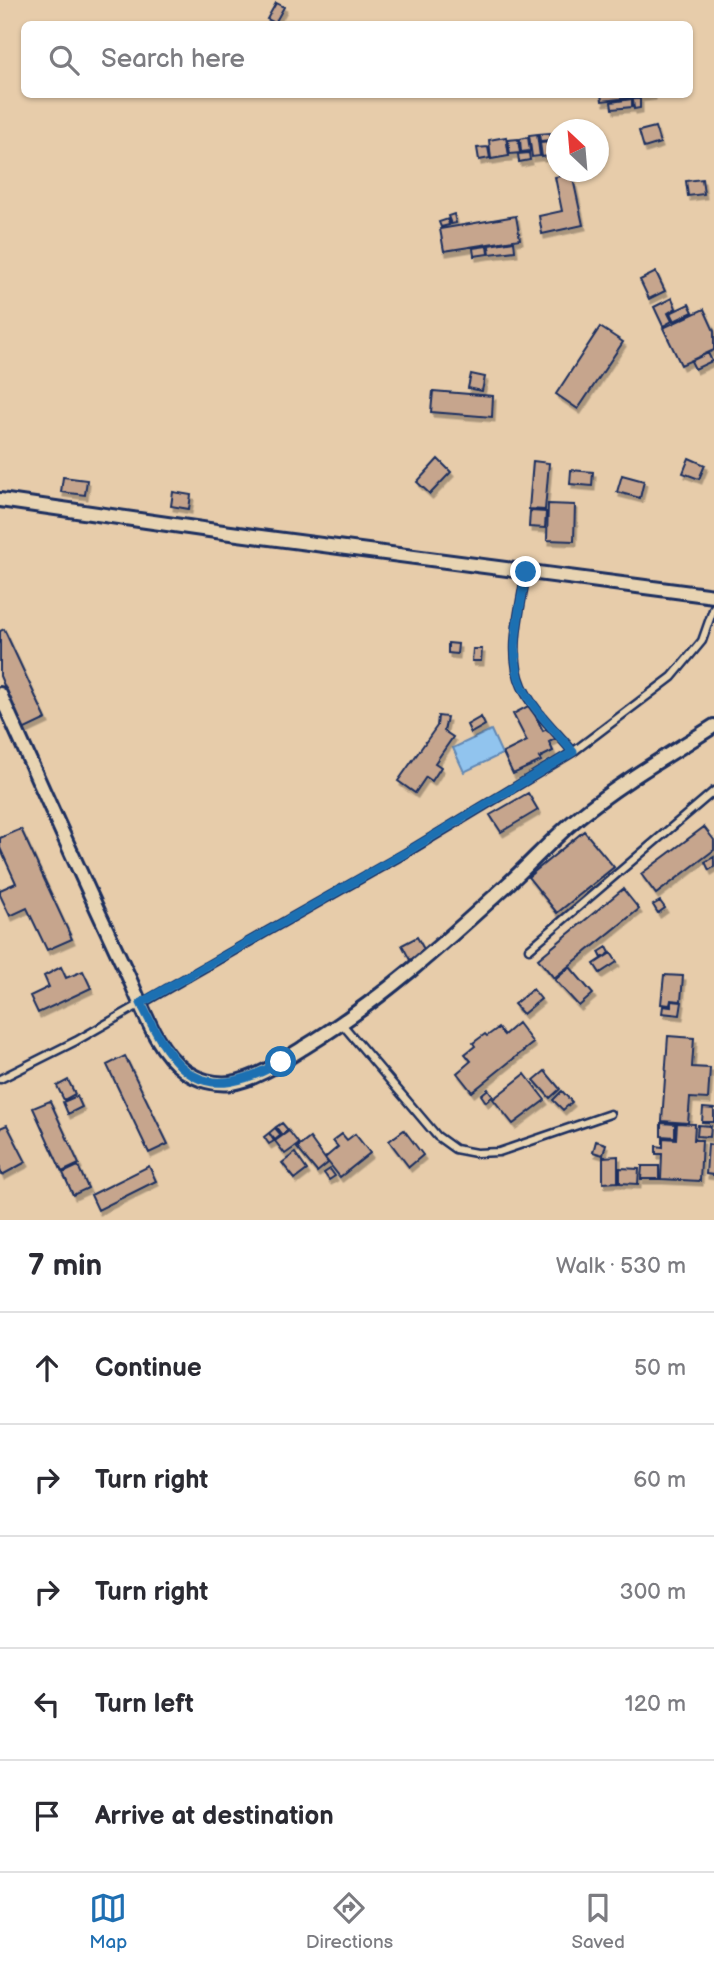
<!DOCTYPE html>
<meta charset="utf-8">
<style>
:root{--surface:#fff;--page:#f7f7f7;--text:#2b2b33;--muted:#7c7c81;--line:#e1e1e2;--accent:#1f6fb2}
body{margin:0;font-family:"Balsamiq Sans",sans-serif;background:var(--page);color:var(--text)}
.compass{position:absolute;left:546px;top:119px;width:63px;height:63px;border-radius:50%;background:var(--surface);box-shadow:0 2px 5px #0004;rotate:334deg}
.stop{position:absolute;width:21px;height:21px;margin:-16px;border:5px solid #1f6fb2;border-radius:50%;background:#fff}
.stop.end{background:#1f6fb2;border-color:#fff;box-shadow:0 2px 7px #0008}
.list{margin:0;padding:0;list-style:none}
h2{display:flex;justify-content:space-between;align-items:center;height:91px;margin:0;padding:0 28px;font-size:30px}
h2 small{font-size:23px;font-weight:400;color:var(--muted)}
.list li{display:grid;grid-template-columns:46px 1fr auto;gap:21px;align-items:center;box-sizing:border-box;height:112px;padding:0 28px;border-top:2px solid var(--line)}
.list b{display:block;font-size:26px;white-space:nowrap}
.list em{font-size:23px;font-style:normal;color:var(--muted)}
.icon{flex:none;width:38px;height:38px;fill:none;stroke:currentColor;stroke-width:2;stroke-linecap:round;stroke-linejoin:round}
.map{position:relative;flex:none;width:714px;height:1220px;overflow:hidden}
.search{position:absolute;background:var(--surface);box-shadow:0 2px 5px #0004;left:21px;right:21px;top:21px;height:77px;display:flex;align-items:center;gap:18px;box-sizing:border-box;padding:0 24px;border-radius:10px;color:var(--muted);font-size:26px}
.sheet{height:651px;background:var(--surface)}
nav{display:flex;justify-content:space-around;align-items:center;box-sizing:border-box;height:98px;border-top:2px solid var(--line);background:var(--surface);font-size:19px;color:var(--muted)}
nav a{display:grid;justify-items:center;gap:4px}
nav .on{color:var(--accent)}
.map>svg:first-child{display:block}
</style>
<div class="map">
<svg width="714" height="1220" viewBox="0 0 714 1220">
<defs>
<filter id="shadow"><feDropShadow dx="2.5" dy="4.5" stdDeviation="0" flood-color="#0004"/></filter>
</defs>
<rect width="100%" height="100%" fill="#e7ccaa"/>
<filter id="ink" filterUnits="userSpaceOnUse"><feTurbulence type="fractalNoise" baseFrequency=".0143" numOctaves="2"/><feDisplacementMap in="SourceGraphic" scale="14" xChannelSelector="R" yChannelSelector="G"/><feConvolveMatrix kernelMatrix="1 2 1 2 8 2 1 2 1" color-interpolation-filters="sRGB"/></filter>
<g filter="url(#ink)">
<!-- water -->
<path fill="#91c4ee" stroke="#6288b4" stroke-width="2" d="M491,730L502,754L464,772L453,748Z"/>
<!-- building -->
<path fill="#c6a58d" stroke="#1b2f5e" stroke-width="2" filter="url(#shadow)" d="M276,3L284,7L275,23L267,19Z
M601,94H653V95L602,101Z
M632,99V107L612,109L611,102Z
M633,99H640V108L634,109Z
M655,127L660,143L644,148L639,131Z
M550,133L551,140L540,141L539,134Z
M537,134L540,156L532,157L529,135Z
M506,137L509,156L491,159L489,140Z
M528,137L530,151L521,152L520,139Z
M518,139L520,153L510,154L508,140Z
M552,142L554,155L542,157L540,143Z
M488,147L490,158L479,160L477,148Z
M529,153L530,160L519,162L518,154Z
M572,174L583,225L542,234L539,216L562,211L555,177Z
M702,179L704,194L688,196L686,181Z
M454,214L456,223L451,224L448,216Z
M516,216L520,239L444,251L440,229Z
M448,219L449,225L441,227L439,222Z
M514,241L515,251L490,254L489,245Z
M487,246L488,254L474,256L473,248Z
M656,272L665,291L649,299L640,280Z
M672,298L676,308L668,313L672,321L663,326L654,307Z
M689,304L693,312L674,321L670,313Z
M704,309L714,331V350L681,365L663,328Z
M600,327L623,342L578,409L556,394Z
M708,353L712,361L695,369L691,361Z
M471,374L485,377L482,391L468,388Z
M433,391L493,396L492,417L431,412Z
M689,458L705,465L699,479L683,473Z
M438,459L451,472L430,494L417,482Z
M533,461L549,463L545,510L529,509Z
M571,470L593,472L592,486L570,484Z
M622,475L644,481L640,498L617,492Z
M63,477L87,480L85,495L61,492Z
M173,492L191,495L189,509L171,506Z
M548,504L575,505L574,541L547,540Z
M530,511L546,512L545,528L529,527Z
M4,629L46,719L23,730L0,676V631Z
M448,643L458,644L457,654L448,653Z
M473,649H482L481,661H472Z
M530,705L543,731L552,727L557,738L549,742L553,751L539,758L541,761L513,774L503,753L527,741L513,714Z
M438,716L447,717L444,731L453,737L435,763L441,767L432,781L426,777L415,793L398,781L437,726Z
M481,717L485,725L471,733L467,725Z
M528,793L538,810L501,832L490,815Z
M704,827L714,840V850L656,894L641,874Z
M21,829L72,939L47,950L27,908L10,916L0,895V890L16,883L0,848V838Z
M584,831L614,867L557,913L528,877Z
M714,857V867L709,870L705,862Z
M623,889L639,909L554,978L538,959Z
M660,901L665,908L658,913L653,905Z
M417,937L425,951L410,960L402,945Z
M607,947L610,953L602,958L599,952Z
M611,953L617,962L600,973L594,964Z
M61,967L66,978L83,971L91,988L38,1013L30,996L49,987L44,976Z
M570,967L593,994L579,1006L555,980Z
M664,975L683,976L681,1001L671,1000L670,1005L661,1004Z
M533,989L541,999L523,1014L514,1004Z
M671,1001L682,1002L680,1015L662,1013L663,1006L671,1007Z
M518,1023L533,1043L472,1092L457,1073L471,1061L465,1054L475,1046L473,1043L485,1034L487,1036L498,1028L504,1035Z
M668,1036L694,1038L692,1067L710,1068L708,1099L690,1098L688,1123L662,1121Z
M125,1056L168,1144L149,1153L107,1065Z
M545,1071L560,1089L550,1098L534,1080Z
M525,1074L545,1100L513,1124L493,1099Z
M68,1080L75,1094L64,1100L57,1086Z
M488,1089L493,1096L486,1102L481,1095Z
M562,1091L572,1102L563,1110L553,1100Z
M77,1096L82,1107L68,1114L63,1102Z
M50,1101L79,1164L62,1172L33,1108Z
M703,1108L714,1109V1122H702Z
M282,1123L288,1130L282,1135L276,1127Z
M661,1123L675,1124V1137L661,1136Z
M677,1123L695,1124L694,1140H702L700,1181L661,1179L662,1154H656V1146L663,1147V1138L676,1139Z
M7,1125L26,1162L2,1175L0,1170V1128Z
M698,1125L711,1126L710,1137L697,1136Z
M275,1128L281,1135L275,1140L269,1133Z
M404,1130L423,1155L409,1167L389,1141Z
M289,1131L299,1144L285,1154L275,1141Z
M269,1133L274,1141L269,1144L264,1137Z
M342,1134L347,1140L355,1134L370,1153L340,1177L325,1158L338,1147L333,1141Z
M310,1138L328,1163L317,1172L297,1148Z
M596,1141L606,1144L603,1155L593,1152Z
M708,1144L714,1145V1175L706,1174Z
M295,1153L307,1170L295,1179L282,1163Z
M618,1156V1182L603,1183V1157Z
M78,1166L88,1188L73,1195L63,1173Z
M149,1166L156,1181L98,1210L91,1195Z
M642,1166H659V1179H641Z
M620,1168L639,1169L638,1184L620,1183Z
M330,1169L335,1176L329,1180L324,1173Z"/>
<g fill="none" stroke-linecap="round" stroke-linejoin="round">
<defs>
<path id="lane" d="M526,572C521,607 507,652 522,686C533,711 556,731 573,752
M529,949L714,791
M342,1024L437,1136L455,1149L476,1153L499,1152L610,1114
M0,1079L76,1041L268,931L406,853L573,752L672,677L702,641L714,607"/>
<path id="street" d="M0,500L223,532L714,596
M0,694C41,786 82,878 125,969C141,1002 154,1049 185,1071C197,1080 215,1085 231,1083C257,1079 281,1062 303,1048C379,1002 444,943 509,883C533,861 555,836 580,816C621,782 669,755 714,726"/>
</defs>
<!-- lane casing -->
<use href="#lane" stroke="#1b2f5e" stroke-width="11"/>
<!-- street casing -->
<use href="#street" stroke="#1b2f5e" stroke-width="18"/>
<!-- lane -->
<use href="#lane" stroke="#e8d4b2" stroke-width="6"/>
<!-- street -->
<use href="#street" stroke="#e8d4b2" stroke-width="12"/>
</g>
</g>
<g fill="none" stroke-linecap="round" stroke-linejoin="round" filter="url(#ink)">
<!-- route -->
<path stroke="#1f6fb2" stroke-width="9" d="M281,1062C201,1106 176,1075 141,1003L405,853L573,752C556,731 533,710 522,686C507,652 521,607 526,572"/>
</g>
</svg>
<svg class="compass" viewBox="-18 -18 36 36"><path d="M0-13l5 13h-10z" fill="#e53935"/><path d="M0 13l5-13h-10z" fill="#7c7c81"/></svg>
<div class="stop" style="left:281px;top:1062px"></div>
<div class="stop end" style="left:526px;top:572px"></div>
<div class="search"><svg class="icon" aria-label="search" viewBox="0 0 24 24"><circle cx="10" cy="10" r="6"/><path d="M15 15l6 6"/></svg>Search here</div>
</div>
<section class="sheet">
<h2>7 min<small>Walk · 530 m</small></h2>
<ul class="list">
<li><svg class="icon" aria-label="ahead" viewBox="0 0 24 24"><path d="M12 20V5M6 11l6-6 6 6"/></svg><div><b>Continue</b></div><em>50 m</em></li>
<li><svg class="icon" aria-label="right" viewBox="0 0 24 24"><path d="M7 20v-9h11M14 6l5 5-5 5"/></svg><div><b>Turn right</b></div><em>60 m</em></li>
<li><svg class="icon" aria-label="right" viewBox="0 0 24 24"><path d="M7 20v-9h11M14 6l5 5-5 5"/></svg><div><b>Turn right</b></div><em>300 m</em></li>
<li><svg class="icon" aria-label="left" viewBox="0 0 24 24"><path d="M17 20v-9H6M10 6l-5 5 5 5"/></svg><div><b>Turn left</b></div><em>120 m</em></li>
<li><svg class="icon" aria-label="arrive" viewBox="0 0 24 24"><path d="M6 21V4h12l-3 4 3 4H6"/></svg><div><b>Arrive at destination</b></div></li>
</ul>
</section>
<nav>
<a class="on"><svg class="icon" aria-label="map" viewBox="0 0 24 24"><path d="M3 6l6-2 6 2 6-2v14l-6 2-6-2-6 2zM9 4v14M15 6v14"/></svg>Map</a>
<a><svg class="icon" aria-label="directions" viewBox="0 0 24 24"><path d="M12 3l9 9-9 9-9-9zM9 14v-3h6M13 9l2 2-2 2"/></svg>Directions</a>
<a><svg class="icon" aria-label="saved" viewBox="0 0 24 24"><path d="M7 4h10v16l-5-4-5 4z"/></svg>Saved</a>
</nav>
